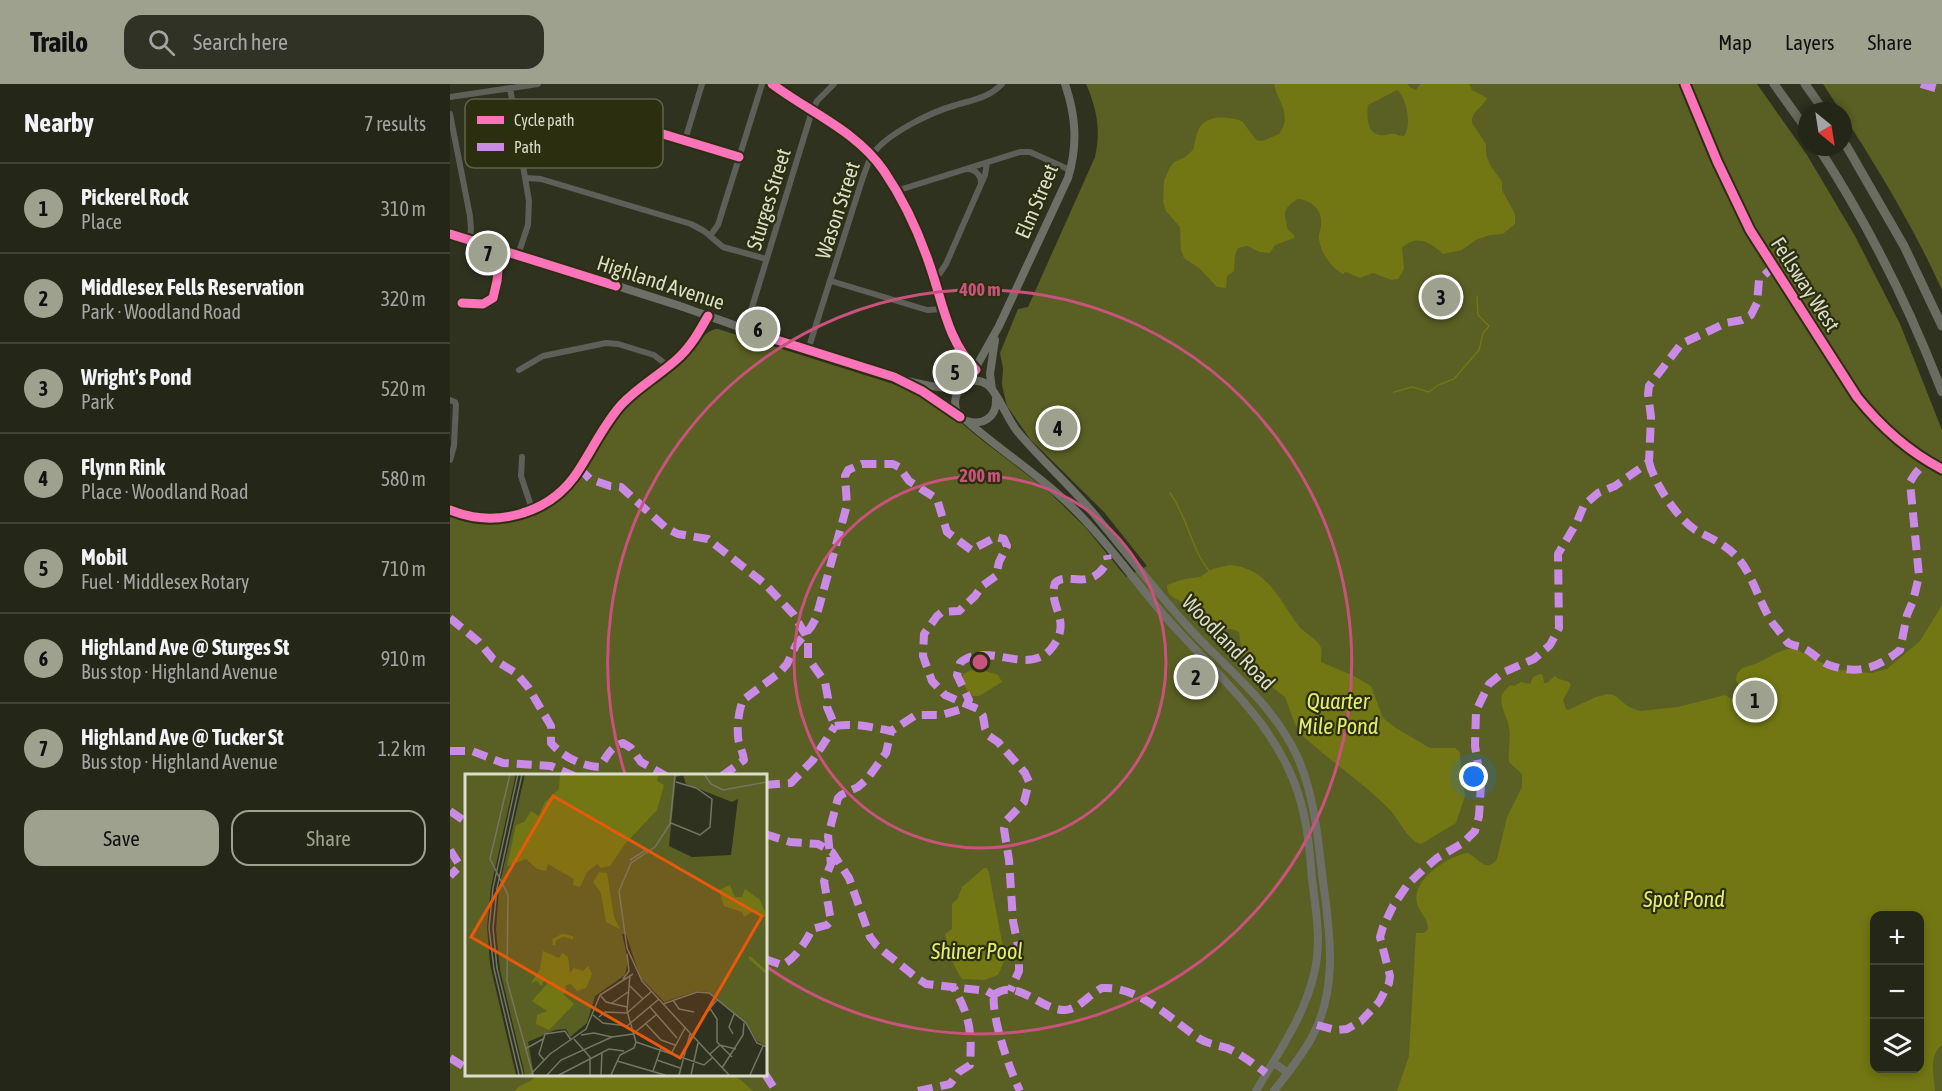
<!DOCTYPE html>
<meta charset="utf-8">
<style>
:root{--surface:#242618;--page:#303225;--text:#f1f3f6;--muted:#a3a5a2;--line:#414337;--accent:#9ea18e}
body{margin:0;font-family:"Asap Condensed",sans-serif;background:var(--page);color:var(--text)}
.controls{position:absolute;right:18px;bottom:18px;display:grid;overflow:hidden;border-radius:12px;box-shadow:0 3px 9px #0003}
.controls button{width:54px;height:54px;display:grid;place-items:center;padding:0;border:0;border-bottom:2px solid var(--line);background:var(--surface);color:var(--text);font:30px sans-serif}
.compass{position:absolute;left:1348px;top:18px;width:54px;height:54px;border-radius:50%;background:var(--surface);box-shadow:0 3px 9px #0003;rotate:150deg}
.you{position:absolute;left:1024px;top:693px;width:21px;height:21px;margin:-15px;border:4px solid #fff;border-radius:50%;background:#1a73e8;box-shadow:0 0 0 9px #1a73e833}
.badge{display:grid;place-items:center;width:39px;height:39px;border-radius:50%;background:var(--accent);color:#111;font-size:20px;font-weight:700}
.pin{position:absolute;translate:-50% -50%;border:3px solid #fff;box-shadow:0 2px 6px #0006}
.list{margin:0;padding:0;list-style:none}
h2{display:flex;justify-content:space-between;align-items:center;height:78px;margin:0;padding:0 24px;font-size:26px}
h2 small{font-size:20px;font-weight:400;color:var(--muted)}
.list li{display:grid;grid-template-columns:39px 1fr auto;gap:18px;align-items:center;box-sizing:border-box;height:90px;padding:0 24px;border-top:2px solid var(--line)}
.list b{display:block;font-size:22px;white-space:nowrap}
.list p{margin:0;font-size:20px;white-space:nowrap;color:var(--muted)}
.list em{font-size:20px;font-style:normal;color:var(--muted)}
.actions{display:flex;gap:12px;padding:18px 24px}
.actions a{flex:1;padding:14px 0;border:2px solid var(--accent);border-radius:18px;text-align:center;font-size:21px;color:var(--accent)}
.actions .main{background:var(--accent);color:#111}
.icon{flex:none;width:33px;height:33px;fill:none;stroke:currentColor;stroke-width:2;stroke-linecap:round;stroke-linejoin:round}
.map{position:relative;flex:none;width:1492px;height:1007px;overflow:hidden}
header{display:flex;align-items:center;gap:36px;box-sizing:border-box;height:84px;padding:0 30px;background:var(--accent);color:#111}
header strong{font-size:28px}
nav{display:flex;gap:33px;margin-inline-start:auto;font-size:21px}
.search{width:420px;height:54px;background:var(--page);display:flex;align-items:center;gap:15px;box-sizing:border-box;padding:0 21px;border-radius:18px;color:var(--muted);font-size:22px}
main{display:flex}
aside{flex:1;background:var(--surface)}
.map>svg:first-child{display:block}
</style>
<header>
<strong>Trailo</strong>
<div class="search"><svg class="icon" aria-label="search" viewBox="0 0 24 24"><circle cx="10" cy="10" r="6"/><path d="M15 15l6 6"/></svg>Search here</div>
<nav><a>Map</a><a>Layers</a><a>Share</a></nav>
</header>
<main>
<aside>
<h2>Nearby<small>7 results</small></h2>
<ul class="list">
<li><span class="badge">1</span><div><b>Pickerel Rock</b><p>Place</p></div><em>310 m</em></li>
<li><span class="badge">2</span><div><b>Middlesex Fells Reservation</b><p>Park · Woodland Road</p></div><em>320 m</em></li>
<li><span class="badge">3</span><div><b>Wright's Pond</b><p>Park</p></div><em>520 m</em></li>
<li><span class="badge">4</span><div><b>Flynn Rink</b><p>Place · Woodland Road</p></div><em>580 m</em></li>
<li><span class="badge">5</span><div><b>Mobil</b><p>Fuel · Middlesex Rotary</p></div><em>710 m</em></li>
<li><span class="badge">6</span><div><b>Highland Ave @ Sturges St</b><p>Bus stop · Highland Avenue</p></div><em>910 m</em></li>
<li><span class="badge">7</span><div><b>Highland Ave @ Tucker St</b><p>Bus stop · Highland Avenue</p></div><em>1.2 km</em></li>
</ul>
<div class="actions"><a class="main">Save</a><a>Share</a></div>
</aside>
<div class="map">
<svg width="1492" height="1007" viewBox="0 0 1492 1007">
<rect width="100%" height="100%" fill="#303220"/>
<!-- green -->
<path fill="#5a5f24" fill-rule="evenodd" d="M636,0H1307L1357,71L1405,152L1450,240L1492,346V1007H0V430C46,448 97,435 127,396C143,375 152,350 169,330C180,318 193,306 207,297C215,291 225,286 233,278C243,268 253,245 268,245L466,307L492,323L533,357L597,406L636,444L676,493L697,482L654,428L580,355L557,322L552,301L553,284L550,269L568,225L578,223L645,73C651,46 647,25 636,0ZM16,692H315V990H16ZM1424,832H1470V984H1424Z
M1373,0H1492V206C1459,133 1416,65 1373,0Z"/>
<!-- water -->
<path fill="#727713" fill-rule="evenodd" d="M824,0H958L959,3L966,6L970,0H1019L1022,6L1037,14C1033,24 1021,27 1022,39L1036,60V70L1040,81L1052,98V106L1065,130V140L1053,150L1040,151L1026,156L1012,166L993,170C980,158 966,150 952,164L954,185L948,195L942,196L923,189L910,194L896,188L893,190C881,183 871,170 869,155C868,150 871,146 871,141C873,127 862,116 848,115C831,126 834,128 838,146L844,151V154L825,161L820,169L810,168L797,162L788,164L785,171L784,187L777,192L776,204L767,203L749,184L734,174L731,166L730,143L716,127L713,118L714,97L719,85L724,78L735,73L743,66C745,60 745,53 748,47C756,29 777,33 792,37L806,56L812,57L829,50C843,32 828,18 824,0ZM947,6C957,14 962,42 954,52C951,52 948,51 945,50C939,49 935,52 930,51C916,49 917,31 918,21Z
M780,481C817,484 829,515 848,541C853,549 868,554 871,564C872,567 871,574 871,578L904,592L921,602L933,634L946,644L980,664H1005L1010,668L1011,688L1015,712L1006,739L971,760C958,757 950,737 941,727C914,699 881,678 853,652L845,640L835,613L804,589L796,580L792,569L789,548C781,543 771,546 761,541C753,538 751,529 745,524C738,518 729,518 723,513C718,510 717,506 717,501L734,495L750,493L762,485Z
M1492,521V961C1478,972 1484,992 1485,1007H947L959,972L966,849H974L978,845C978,834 969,829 967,819C961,796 999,771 1018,769C1028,775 1037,789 1047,775L1057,733L1072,703V690L1059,678C1058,666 1061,655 1059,643C1057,631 1049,624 1052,610L1060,601L1064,602L1071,598L1080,600L1083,593L1090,590L1093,591L1094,599H1097L1105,592L1109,595L1119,598L1121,601L1113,616L1116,625L1118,626L1146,613L1157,610L1164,611L1179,623L1190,627L1228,623L1275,611C1285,617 1302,626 1313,622V616L1291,606L1286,596L1287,590L1292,584L1308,579L1326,569L1337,565H1346L1370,578L1389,586L1422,589L1437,585L1470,557ZM1424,832H1470V984H1424Z
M526,584L548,591L552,598L529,612H523C516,607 512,599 513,590Z
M534,784H537L539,789L552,858L557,870L548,891L534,896L512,895C502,880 498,867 495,850L502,845V820L508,814L512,803Z
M86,991H285L303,1007H65C70,999 82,999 86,991Z"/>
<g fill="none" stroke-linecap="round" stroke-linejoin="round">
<!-- stream -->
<path stroke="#727713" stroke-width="1.5" d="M944,308L962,303L979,308L988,301L1004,295L1029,266L1033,249L1039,242L1028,231L1027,212
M720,409C737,432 741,464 759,487"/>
<!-- minor -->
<path stroke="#5e5f58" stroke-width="6" d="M322,0C359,28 407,47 434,87C453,115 469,149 480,182C493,219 497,256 526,286
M60,4L79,117L78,141L68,171
M0,13L88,0
M0,30L20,132L21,146L19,155
M68,47L147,34H160L289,73
M235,56L252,0
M517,85C525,85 531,91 531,99
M77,94L91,95L241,140L254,147L273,163L316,175
M446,107L570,68H580L620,86
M260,152L268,141L312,0
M483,191L490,189L496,180L535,91L537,79
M381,197L477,226L493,225
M12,219L33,220L43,214L47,197L50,165
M295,246L362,27L367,17L384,0
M358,266L413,93C416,86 418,78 422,71C436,50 481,28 506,21C522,16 539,14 552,0
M69,286L93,272L156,259L168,260L204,271L218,282
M0,316L5,318L6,321L4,362L0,376
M72,373L71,392L82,425
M0,426C43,444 96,431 124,393C141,369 152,342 172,320C188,303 208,292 226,276C240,264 249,248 258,232"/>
<!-- major -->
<path stroke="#6e6f67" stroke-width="8" d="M1235,0L1267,77L1300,146L1407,313C1431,343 1457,367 1492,385
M0,150C76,172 151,197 227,221C269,235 481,315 510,303
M457,299L507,331
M517,299L549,242L618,94C628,61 626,32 615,0
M542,305L540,290L545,256
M510,333C495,314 517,286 538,301C547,308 558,336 567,347C591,376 620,401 644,430C676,468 706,508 740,545C778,586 823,620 847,672C866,714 868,760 874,805C881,856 887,908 861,955C850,974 837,990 824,1007
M517,337C533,342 547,333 546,315
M518,338C552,368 591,392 623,424C659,459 687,501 720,538C770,594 831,644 851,719C858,744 860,770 862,795C866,827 872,859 864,890C854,933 828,969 806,1007
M823,978L838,989"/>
<!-- highway -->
<path stroke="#6a6b61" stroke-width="9" d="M1324,0L1357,46
M1355,0L1374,27
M1393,56L1454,162L1492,242
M1368,63C1418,140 1459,222 1492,308"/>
<!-- quiet -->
<path stroke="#ca8be6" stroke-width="8" stroke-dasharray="15 8" stroke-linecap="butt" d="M1471,0L1492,6
M1199,378C1204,399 1229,438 1249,448C1263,455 1276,461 1287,473C1304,492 1309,520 1324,541C1327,544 1336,557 1338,559C1343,562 1350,562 1355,565C1365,570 1371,579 1382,582C1409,591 1429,583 1450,566L1457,531L1463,517L1469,492L1460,398L1465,390L1476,377
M129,384L140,395L160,402L171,403L216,444L228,450L258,455L315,500L344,531L355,550L358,558V574L375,598L378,614L377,623L385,642
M0,534L29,558L43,575L66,589L78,603L101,642V659C112,672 131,682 149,683C158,673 158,664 173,659L181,664L191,678L216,692
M385,642C404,639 422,643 441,647L466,631H492L515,624L519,616L507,591L510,579C536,556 576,592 600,566C625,537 597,524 605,499C618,486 639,510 658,477L657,471
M0,667H22L53,679L101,682L124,692
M272,692L294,676C293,667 288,660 288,652C287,641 289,625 293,616L329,589L337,580L346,561L361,543L366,534L397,421L395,392L398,386L412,380H443L449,383L459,397L487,415L497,448L521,466L546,453L554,455L557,462L549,478L546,492L532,502L525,512L509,527L492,528L487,532L474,550L473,572L482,597L495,611L528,625L533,632L535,644L539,652L548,658L575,689L579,698L574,718L556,737L554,745L559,776L563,837L569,866V887L560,907
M315,701L341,699L363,676L385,642
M0,727L16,738
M315,750L340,758L368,760L382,768L399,794L420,853L427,862L467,894L476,900L537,907L544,911
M0,766L10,782L0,792
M315,875L332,881C345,875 356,858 362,845L377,841L381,837L374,797L381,780L378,752L388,714L391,711L408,703L417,695L436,669L441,647
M544,911C566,893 592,927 615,926C630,925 639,910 652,904C690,902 721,936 750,955C758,960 768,961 777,964C791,970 804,980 816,989
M544,911C541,933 560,987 570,1007
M867,941L886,946L897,945L911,937L929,918L939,899L940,892L930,853L933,843L943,822L958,800L973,786L987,774L1013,759L1025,747L1029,732L1031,700L1025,662L1026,627L1039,600L1054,588L1084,575L1100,561L1109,544L1108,470L1127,438L1134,421L1148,409L1165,402L1199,378L1201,333L1198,310L1199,302L1231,260L1276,239L1292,236L1301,231L1307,219L1309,196L1323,183
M0,974L16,984
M315,990L326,1007
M468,1007L500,1000L509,988L520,981C522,948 520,933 504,904"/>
<defs>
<path id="cycleway" d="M322,0C359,28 407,47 434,87C453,115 469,149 480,182C493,219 497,256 526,286
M1235,0L1267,77L1300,146L1407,313C1431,343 1457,367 1492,385
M68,47L147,34H160L289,73
M0,150L166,202
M12,219L33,220L43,214L47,197L50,165
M295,246L444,293L472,307L510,333
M0,426C43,444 96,431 124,393C141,369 152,342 172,320C188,303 208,292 226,276C240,264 249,248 258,232"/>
</defs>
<!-- cycleway casing -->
<use href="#cycleway" stroke="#2c2f0f" stroke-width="13"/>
<!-- cycleway -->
<use href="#cycleway" stroke="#fb73b8" stroke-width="9"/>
</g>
<!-- distance rings -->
<g fill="none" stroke="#c9537c" stroke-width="3">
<circle cx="530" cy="578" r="186"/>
<path d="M175 690A372 372 0 1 1 317 883"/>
</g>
<g text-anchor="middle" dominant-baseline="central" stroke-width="4.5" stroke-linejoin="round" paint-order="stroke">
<!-- street labels -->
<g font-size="21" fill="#daddca" stroke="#2c2f0f">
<text transform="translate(318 115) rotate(-73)">Sturges Street</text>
<text transform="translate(586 117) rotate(-67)">Elm Street</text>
<text transform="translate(387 126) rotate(-72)">Wason Street</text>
<text transform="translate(211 198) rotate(18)">Highland Avenue</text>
<text transform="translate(1356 200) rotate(57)">Fellsway West</text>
<text transform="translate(779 558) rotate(46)">Woodland Road</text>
</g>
<!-- water labels -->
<g font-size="22" font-style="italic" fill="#e4ee6e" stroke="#2c2f0f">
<text x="888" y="617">Quarter<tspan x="888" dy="25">Mile Pond</tspan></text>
<text x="1234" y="815">Spot Pond</text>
<text x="527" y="867">Shiner Pool</text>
</g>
</g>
<!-- overview -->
<g transform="translate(15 690)">
<rect width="302" height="302" fill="#303220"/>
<path d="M0,0H51L26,113L22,153L25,190L51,301H0ZM60,0H301V272L292,267L282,250L243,218L232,217L199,228L175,203L161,160H157L163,186L160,201L130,222L122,249L105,263L101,255L90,256L63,268L69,301H60L35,196L31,156L34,113ZM218,1L221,10L267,28L273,25L266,81L227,83L204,72L211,3Z" fill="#5a5f24" fill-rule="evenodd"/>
<path d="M95,0H194L192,7L199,11L192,36L160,70L145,92L136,94L132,90L122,98L115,113L108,111L109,105L83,90L81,97L72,95L61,85L42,92L51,51L59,48L66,37L74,42L80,28L94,15ZM134,98L142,99L149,143L155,155L141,148L136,119L128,108ZM265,111L270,123H277L280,115L295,126L301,140V160L300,143L288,137L279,143L277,138L259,132L254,116ZM78,177L94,184L98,179L103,183L105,199L109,194L118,197L123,192L127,200L121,214L112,217L106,210L101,211L99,221L109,230L84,256L71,250L72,241L82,237L67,227L82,210L80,205L76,212L72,207L66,209L75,195Z" fill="#727713"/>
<path fill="none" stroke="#727713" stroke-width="3" d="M89,171V166L98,161L108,164M284,183L302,199"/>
<path fill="none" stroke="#747664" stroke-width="1.5" d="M45,0L25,85L43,121L42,207L68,301M53,0L28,114L24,154L29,195L54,301M57,0L32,114L28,154L32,194L58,301M239,0L246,10L258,16L302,8M206,49L235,61L245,53L247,25L231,14L211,8M165,86L181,76M158,205L164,197L162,180M176,206L264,301M177,207L162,174L154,117L166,89L190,73L205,50L210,0M165,212L178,225M135,221L141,228L162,233M208,226L214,235L229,238M147,229L163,218M198,230L232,218L244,219L281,249L292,269L302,273M185,233L212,264M244,233L252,245V268L267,283M245,235L241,239L252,226M128,241L138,249L162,252L194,225M134,243L140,238L162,239L187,217M181,250L196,266L210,271M268,260L264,253L269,240M116,261L129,259L147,263M109,265L125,283V301M171,268L239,291L247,284M60,275L78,265M207,278L220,254M245,280L255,271L271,275M79,286L74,280L80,260L100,257L106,266M192,286L215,294M152,287L200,301M257,294L278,261L279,249M188,297L196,274M65,301L85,280L121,255L135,221L168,200M82,301L96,286L147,263L168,260L191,241M94,301L144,275L159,277M136,301L137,278M146,301L155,281L169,274L171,268L162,237L165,201M214,301L225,260M226,301L233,269M285,301L298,272"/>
<path fill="#e8590c" fill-opacity="0.15" stroke="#e8590c" stroke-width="3" d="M88,22L297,142L215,284L6,163Z"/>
<rect width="302" height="302" fill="none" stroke="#daddca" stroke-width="3"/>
</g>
<!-- legend -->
<rect x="15" y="15" width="198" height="69" rx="9" fill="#2c2f0f" stroke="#606347" stroke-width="1.5"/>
<rect x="27" y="32" width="27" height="8" fill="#fb73b8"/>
<rect x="27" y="59" width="27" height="8" fill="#ca8be6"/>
<g font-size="16" fill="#daddca">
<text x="64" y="42">Cycle path</text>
<text x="64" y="69">Path</text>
</g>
<circle cx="530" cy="578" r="9" fill="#c9537c" stroke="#2c2f0f" stroke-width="3"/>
<g font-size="18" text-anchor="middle" font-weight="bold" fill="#c9537c" stroke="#2c2f0f" stroke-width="4.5" stroke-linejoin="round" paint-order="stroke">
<text x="530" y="212">400 m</text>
<text x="530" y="398">200 m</text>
</g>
</svg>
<div class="controls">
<button>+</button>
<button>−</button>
<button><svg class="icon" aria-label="layers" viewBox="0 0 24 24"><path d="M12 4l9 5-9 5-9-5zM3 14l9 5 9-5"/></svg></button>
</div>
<svg class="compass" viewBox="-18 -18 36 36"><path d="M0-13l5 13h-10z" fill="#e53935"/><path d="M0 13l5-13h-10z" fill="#a3a5a2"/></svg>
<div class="you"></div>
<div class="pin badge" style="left:1305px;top:616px">1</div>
<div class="pin badge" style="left:746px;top:593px">2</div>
<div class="pin badge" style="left:991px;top:213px">3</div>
<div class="pin badge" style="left:608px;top:344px">4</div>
<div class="pin badge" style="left:505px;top:288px">5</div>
<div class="pin badge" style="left:308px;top:245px">6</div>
<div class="pin badge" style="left:38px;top:169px">7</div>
</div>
</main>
